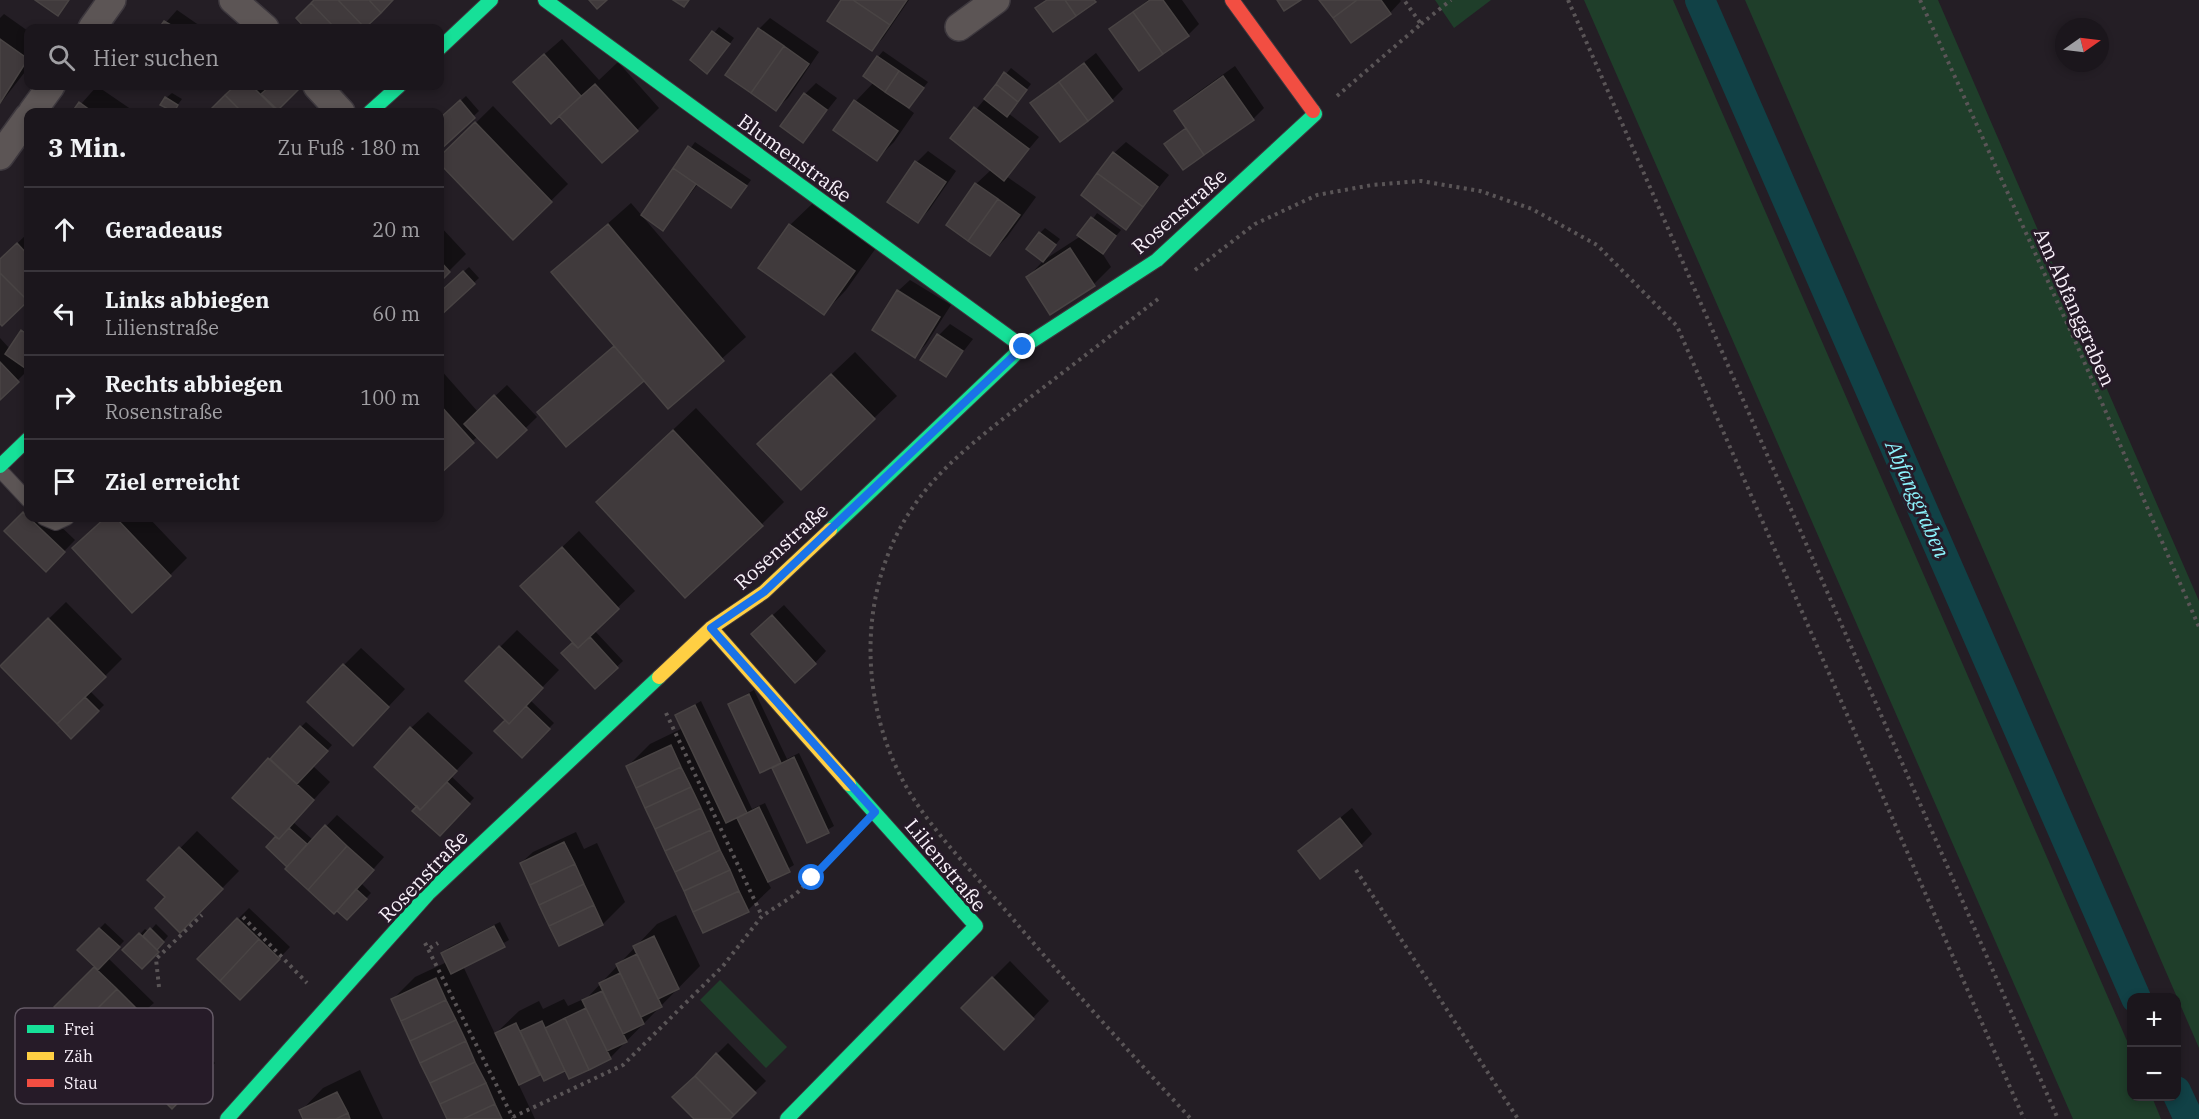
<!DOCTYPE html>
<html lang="de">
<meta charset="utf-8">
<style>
:root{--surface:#1b161c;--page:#282329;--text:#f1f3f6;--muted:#a09fa3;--line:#39353b}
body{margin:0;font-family:"IBM Plex Serif",serif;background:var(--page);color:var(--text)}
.controls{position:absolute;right:18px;bottom:18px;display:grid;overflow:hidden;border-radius:12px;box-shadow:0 3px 9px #0003}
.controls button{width:54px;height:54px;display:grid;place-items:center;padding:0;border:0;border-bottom:2px solid var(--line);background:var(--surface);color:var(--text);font:30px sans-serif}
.compass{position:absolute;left:2055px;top:18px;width:54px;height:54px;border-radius:50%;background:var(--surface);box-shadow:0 3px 9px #0003;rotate:76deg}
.stop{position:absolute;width:18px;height:18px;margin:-14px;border:4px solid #1a73e8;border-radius:50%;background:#fff}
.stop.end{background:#1a73e8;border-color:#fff;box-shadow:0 2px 6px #0008}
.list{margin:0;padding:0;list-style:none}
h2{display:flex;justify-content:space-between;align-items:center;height:78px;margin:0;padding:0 24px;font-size:26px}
h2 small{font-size:20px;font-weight:400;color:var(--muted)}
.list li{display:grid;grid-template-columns:39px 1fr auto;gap:18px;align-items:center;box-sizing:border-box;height:84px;padding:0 24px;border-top:2px solid var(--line)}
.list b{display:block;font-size:22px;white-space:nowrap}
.list p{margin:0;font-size:20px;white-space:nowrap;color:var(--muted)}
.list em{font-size:20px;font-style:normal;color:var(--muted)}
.icon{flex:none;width:33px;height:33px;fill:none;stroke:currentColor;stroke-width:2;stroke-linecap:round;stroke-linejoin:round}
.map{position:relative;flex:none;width:2199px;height:1119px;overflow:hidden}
.search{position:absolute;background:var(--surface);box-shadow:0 3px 9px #0003;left:24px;top:24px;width:420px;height:66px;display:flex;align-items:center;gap:15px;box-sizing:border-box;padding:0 21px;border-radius:12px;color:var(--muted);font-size:22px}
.panel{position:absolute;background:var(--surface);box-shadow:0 3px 9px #0003;left:24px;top:108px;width:420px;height:414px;border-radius:12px}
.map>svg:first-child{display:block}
</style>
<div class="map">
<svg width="2199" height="1119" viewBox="0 0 2199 1119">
<rect width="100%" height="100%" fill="#241e25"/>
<!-- green -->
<path fill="#1f3e2a" d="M1435,0H1491L1454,28Z
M1584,0H1673L2131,1050L2132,1096L2152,1097L2161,1119H2073Z
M1745,0H1938L2199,601V1048Z
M720,980L787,1047L766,1068L700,1000Z"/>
<!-- shadow -->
<path fill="#0007" d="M316,0H391L362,28H307L298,18Z
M843,0H909L883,38L872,49Z
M1148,0H1182L1199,24L1188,35L1111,29Z
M1321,0H1400L1401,1L1390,13Z
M177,10L203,28H161Z
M4,14L28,31V68L0,104V18Z
M770,18L819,52L788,98L776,109L759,29Z
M719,27L734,38L713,66L692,60Z
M562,39L599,80L618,62L659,108L637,130L559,114L532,65Z
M883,51L928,82L907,108L914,113L894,142L877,159L835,129L856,101L874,82L878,57Z
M1096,53L1123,89L1112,100L1032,103Z
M1235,66L1264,108L1253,119L1166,144L1187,127L1176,111L1187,100Z
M1011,68L1031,84L1008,113L1039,137L1006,176L1036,197L1007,237L990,254L976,184L992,169L952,138Z
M816,83L837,98L803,141L805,94Z
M97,86L135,112H74Z
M237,86H301L278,108L276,106L270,112H210Z
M172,93L182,99L173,111L166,98Z
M466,96L479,111L440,148V120Z
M493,106L568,184L513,238L440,162V158Z
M695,142L751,180L731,206L698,184L663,229L643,214Z
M1126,142L1169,175L1126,228L1114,153Z
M928,151L956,171L929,210L918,221L889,201L917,162Z
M631,203L746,337L668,407L644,379L567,445L539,412L615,345L553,272Z
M813,203L876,248L846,290L824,313L790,225Z
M1097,213L1121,230L1102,253L1111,267L1094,284L1028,277L1044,260L1081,236Z
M440,226L466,254L440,280Z
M1045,228L1060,239L1044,260L1040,233Z
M28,233V298L2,324L0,260Z
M469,267L479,278L440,314V293Z
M910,280L951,305L926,344L915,356L898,291Z
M950,324L973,339L945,375L939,335Z
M28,325V370L0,398V338L10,349Z
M855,352L897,396L801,488L781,422Z
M440,369L478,412L507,385L537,417L497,456L478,436L440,472Z
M696,408L784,502L761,525L620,480Z
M28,509V518H52L75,540L46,570L7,531Z
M106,518H149L187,558L170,575L91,531Z
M579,531L635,591L594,630L623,661L595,687L564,653L574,642L539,569Z
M66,602L122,659L90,691L104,705L71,737L2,665Z
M784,605L826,651L815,663L764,623Z
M517,630L559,670L530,700L554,723L522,756L507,720L500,647Z
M361,648L405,689L370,726L344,665Z
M754,690L787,759L799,753L834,826L808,841L773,766L729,704Z
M701,701L752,809L765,803L794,865L767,881L771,888L748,910L628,766L650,744L683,728L677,715Z
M428,712L473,753L451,776L474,798L440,834L414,811L419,806L411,728Z
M306,722L332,745L313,766L330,782L293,822L313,840L337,815L384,857L361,883L371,893L347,918L268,847L277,836L269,759Z
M1352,808L1372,834L1361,845L1300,851Z
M197,831L239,871L180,931L167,897L149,880Z
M576,832L584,849L597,843L625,902L603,924L521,863L533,852Z
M249,908L290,947L252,987L238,919Z
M676,915L700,966L610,1058L566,1069L544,1079L541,1073L518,1083L535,1119H449L393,999L415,977L447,962L443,953L448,948L500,922L509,940L463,966L495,1034L519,1011L539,1001L543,1009L564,999L568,1006L588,997L657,924Z
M105,923L124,941L108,958L154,1003L148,1008L190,1048L195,1043L215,1063L172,1107L152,1087L102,1052L57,1007L96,966L79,950Z
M156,924L168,936L147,962L125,950L145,929L149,932Z
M1010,961L1049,1001L1004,1048L963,1008Z
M728,1043L766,1081L727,1119H696L674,1097Z
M360,1070L383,1119H305L301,1111L323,1088Z"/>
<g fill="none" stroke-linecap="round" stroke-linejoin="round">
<!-- canal -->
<path stroke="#114146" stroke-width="30" d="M1700,0L2136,998
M2176,1091L2189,1119"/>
</g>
<!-- building -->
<path fill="#403a3c" stroke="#494444" stroke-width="1.5" d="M35,0H69L58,16Z
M314,0H338L365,28H335L311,3Z
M338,0H369L381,13L365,28Z
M369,0H393L381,13Z
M589,0H607L597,9Z
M673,0H689L684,7Z
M841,0H853L890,25L872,51L827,21Z
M853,0H907L890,25Z
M1047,0H1065L1076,16L1053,32L1035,8Z
M1065,0H1094L1096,2L1076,16Z
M1150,0H1163L1189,36L1163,54L1133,12Z
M1277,0H1301L1284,11Z
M1319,0H1357L1333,18Z
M1357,0H1381L1391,14L1351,43L1333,18Z
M311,3L335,28H305L296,18Z
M1133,12L1163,54L1139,71L1109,29Z
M164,21L176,28H159Z
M758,28L784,46L751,93L725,75Z
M712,31L730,44L707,74L690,60Z
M0,39L28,59L0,103Z
M784,46L809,64L776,111L751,93Z
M544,54L581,96L551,124L513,82Z
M877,56L899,71L885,92L863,76Z
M1084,63L1113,101L1088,121L1059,82Z
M899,71L924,88L909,108L885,92Z
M1004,72L1027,90L1018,102L996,84Z
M1223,76L1254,120L1204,155L1174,111Z
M1059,82L1088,121L1060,142L1030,103Z
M595,84L638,131L602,163L559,116Z
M996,84L1018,102L1007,117L984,99Z
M235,86H252L275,109L272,112H242L225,95Z
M270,86H299L301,87L278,110L261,94Z
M804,93L827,110L803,143L780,126Z
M225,95L242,112H208Z
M165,97L178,105L174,112L160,105Z
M460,100L475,118L440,150V118Z
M854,100L898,131L877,161L833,130Z
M79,102L90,110L94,112H72Z
M974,107L1029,149L1004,181L950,138Z
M475,122L552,202L513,240L440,164V156Z
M1186,128L1204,155L1183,170L1164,144Z
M688,146L747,186L731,208L673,168Z
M1113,152L1158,187L1143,207L1097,173Z
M915,161L946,182L918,223L887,202Z
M673,168L696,184L663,231L641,215Z
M1097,173L1143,207L1126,230L1081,195Z
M975,183L998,199L968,241L946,225Z
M998,199L1020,215L990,256L968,241Z
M1091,217L1116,236L1103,254L1077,235Z
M608,224L724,361L668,409L551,272Z
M789,224L855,271L824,315L758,268Z
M1039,232L1056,245L1043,262L1026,249Z
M17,243L28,255V301L0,273V259Z
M1070,248L1095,286L1050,315L1026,277Z
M440,261L450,272L440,282Z
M463,271L475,284L440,316V292Z
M0,273L28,301L2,326L0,324Z
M897,290L940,317L915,358L872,330Z
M21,330L28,335V370L5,354Z
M937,334L963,351L946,377L920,360Z
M614,346L644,381L566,447L537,412Z
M0,362L19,382L0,400Z
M831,374L875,419L801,490L757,444Z
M494,395L527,430L497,458L464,424Z
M440,405L474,443L440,474Z
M673,430L763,526L685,598L596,502Z
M23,512L65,552L46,572L4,531Z
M105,518H116L171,576L132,613L72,548Z
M562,547L619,609L578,648L520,586Z
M772,615L816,664L795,683L751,634Z
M48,618L106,677L57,724L0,666Z
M590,637L618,668L595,689L561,653L572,643L578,648Z
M499,646L543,688L509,724L465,681Z
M343,664L389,707L353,746L307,702Z
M749,694L781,763L760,773L728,704Z
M85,697L99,711L71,739L57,724Z
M695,705L747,813L726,823L675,715Z
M526,706L550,729L522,758L494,731L505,720L509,724Z
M300,726L328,751L297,784L270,759Z
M410,727L457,771L420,810L374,767Z
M671,745L681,767L636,788L626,766Z
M794,757L829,833L807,843L772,768Z
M268,758L314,800L279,839L232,798Z
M681,767L691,787L645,808L636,788Z
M447,782L470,804L440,836L412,811L417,806L420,810Z
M691,787L701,808L655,829L645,808Z
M759,807L790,872L768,882L737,818Z
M701,808L711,830L665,851L655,829Z
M1340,818L1362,846L1320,879L1298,851Z
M325,825L347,846L308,890L285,869Z
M289,828L307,844L287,867L266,847L275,837L279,839Z
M711,830L720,850L675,872L665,851Z
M564,842L575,864L530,885L520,863Z
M347,846L374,870L334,914L308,890Z
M179,847L223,889L180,933L155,908L165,897L147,880Z
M720,850L730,870L684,891L675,872Z
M575,864L584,884L539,905L530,885Z
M730,870L739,891L693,912L684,891Z
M584,884L594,905L549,926L539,905Z
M356,889L367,899L347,920L337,911Z
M739,891L749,912L703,933L693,912Z
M594,905L603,925L559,946L549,926Z
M237,918L259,939L220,981L197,959Z
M494,926L505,947L451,974L441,953Z
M99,928L120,947L98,970L77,950Z
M150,928L164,942L157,950L143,936Z
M139,933L159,952L142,969L122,950Z
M654,936L679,989L658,999L633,946Z
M259,939L280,959L240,1000L220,981Z
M637,954L662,1007L641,1017L616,964Z
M94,967L117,989L77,1029L54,1007Z
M620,973L644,1024L623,1034L599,983Z
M992,977L1034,1019L1004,1050L961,1008Z
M436,978L446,1000L401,1021L391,999Z
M117,989L143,1015L118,1041L115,1037L100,1052L77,1029Z
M602,991L627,1042L607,1051L582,1000Z
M446,1000L456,1020L410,1041L401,1021Z
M586,1008L611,1059L589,1070L565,1018Z
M565,1018L589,1070L569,1079L545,1028Z
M456,1020L466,1041L420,1063L410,1041Z
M542,1021L565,1071L544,1081L520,1031Z
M516,1023L540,1075L519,1085L495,1033Z
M466,1041L475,1062L430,1083L420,1063Z
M189,1047L211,1069L172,1109L152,1089L180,1061L178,1059Z
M716,1053L756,1093L734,1115L695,1076Z
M475,1062L486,1083L440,1104L430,1083Z
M695,1076L734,1115L730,1119H694L672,1097Z
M486,1083L495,1104L463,1119H447L440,1104Z
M337,1092L348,1113L336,1119H303L299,1110Z
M495,1104L502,1119H463Z
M348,1113L350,1119H336Z"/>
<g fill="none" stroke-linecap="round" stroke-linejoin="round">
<defs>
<path id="lane" d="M0,470L28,500
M44,518L56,523L67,518"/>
<path id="street" d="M233,0L265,28
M959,27L996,0
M92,28L112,0
M317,86L341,112
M32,112L51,86
M0,156L28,117"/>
<path id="fast" d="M545,0L1023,347
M440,48L491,0
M370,112L399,86
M0,466L28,439
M830,530L1023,347L1157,260L1315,114L1313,111
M227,1119L428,894L659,677
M787,1119L976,926L849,784"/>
<path id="slow" d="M711,628L849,784
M659,677L711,628L764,592L830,530"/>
<path id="jam" d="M1232,0L1313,111"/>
</defs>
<!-- lane casing -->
<use href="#lane" stroke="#3d383e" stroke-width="16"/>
<!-- street casing -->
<use href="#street" stroke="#3d383e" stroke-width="30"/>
<!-- fast casing -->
<use href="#fast" stroke="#3d383e" stroke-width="16"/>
<!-- slow casing -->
<use href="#slow" stroke="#3d383e" stroke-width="16"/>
<!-- jam casing -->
<use href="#jam" stroke="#3d383e" stroke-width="16"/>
<!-- path -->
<path stroke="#5a5557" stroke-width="4" stroke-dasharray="3 4.5" stroke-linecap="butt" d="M1568,0L2058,1119
M1920,0L2076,343L2199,627
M1421,24L1451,0
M1337,96L1421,24L1404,0
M1195,270L1255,224L1317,195L1372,185L1421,181L1480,191L1532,209L1597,245L1677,326L2024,1119
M1158,299C1115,332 1072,366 1028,399C987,432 943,463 913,507C852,596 859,721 919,807C946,846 987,888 1018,925C1074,991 1132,1055 1191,1119
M666,713L762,916
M1356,870L1518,1119
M243,917L307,983
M425,943L513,1118
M430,948L438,943
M159,987L156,959L202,915
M513,1117L623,1065L723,966L762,916L796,894L854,835"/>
<!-- lane -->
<use href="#lane" stroke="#5c5555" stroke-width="14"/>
<!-- street -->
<use href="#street" stroke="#5c5555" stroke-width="27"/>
<!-- fast -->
<use href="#fast" stroke="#16e098" stroke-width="14"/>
<!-- slow -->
<use href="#slow" stroke="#ffcf43" stroke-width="14"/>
<!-- jam -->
<use href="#jam" stroke="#f24e42" stroke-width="14"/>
</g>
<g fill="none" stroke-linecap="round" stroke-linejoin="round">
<!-- route -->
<path stroke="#1a73e8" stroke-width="8" d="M812,878L875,812L711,628L764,592L1023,347"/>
</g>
<g text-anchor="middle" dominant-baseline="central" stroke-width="6" stroke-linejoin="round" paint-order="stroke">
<!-- street labels -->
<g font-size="20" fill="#f8f0f9" stroke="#261b28">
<text transform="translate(795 158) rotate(36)">Blumenstraße</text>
<text transform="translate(1179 211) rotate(-41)">Rosenstraße</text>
<text transform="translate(2075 307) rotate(66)">Am Abfanggraben</text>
<text transform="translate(781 546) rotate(-42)">Rosenstraße</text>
<text transform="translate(946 865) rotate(50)">Lilienstraße</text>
<text transform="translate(423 876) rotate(-46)">Rosenstraße</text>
</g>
<!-- water labels -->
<g font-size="21" font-style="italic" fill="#8df5fe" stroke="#261b28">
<text transform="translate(1918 499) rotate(66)">Abfanggraben</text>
</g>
</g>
<!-- legend -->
<rect x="15" y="1008" width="198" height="96" rx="9" fill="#261b28" stroke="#655b67" stroke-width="1.5"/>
<rect x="27" y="1025" width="27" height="8" fill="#16e098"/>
<rect x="27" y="1052" width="27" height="8" fill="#ffcf43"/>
<rect x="27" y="1079" width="27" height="8" fill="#f24e42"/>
<g font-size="16" fill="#f8f0f9">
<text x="64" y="1035">Frei</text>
<text x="64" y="1062">Zäh</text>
<text x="64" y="1089">Stau</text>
</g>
</svg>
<div class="controls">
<button>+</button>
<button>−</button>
</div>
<svg class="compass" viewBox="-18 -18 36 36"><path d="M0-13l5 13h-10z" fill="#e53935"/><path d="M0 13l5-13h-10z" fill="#a09fa3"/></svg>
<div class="stop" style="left:812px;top:878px"></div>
<div class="stop end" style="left:1023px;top:347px"></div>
<div class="search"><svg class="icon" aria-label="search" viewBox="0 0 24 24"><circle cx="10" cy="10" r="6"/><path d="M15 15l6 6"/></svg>Hier suchen</div>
<section class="panel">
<h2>3 Min.<small>Zu Fuß · 180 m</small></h2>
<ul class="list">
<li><svg class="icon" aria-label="ahead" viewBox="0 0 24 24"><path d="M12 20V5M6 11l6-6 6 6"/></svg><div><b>Geradeaus</b></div><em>20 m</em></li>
<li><svg class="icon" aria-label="left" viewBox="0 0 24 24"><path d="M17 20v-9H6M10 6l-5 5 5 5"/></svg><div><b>Links abbiegen</b><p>Lilienstraße</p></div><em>60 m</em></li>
<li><svg class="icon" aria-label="right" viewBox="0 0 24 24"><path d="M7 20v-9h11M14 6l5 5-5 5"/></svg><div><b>Rechts abbiegen</b><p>Rosenstraße</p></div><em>100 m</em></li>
<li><svg class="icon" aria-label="arrive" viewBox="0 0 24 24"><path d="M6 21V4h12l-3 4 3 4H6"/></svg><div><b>Ziel erreicht</b></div></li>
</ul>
</section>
</div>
